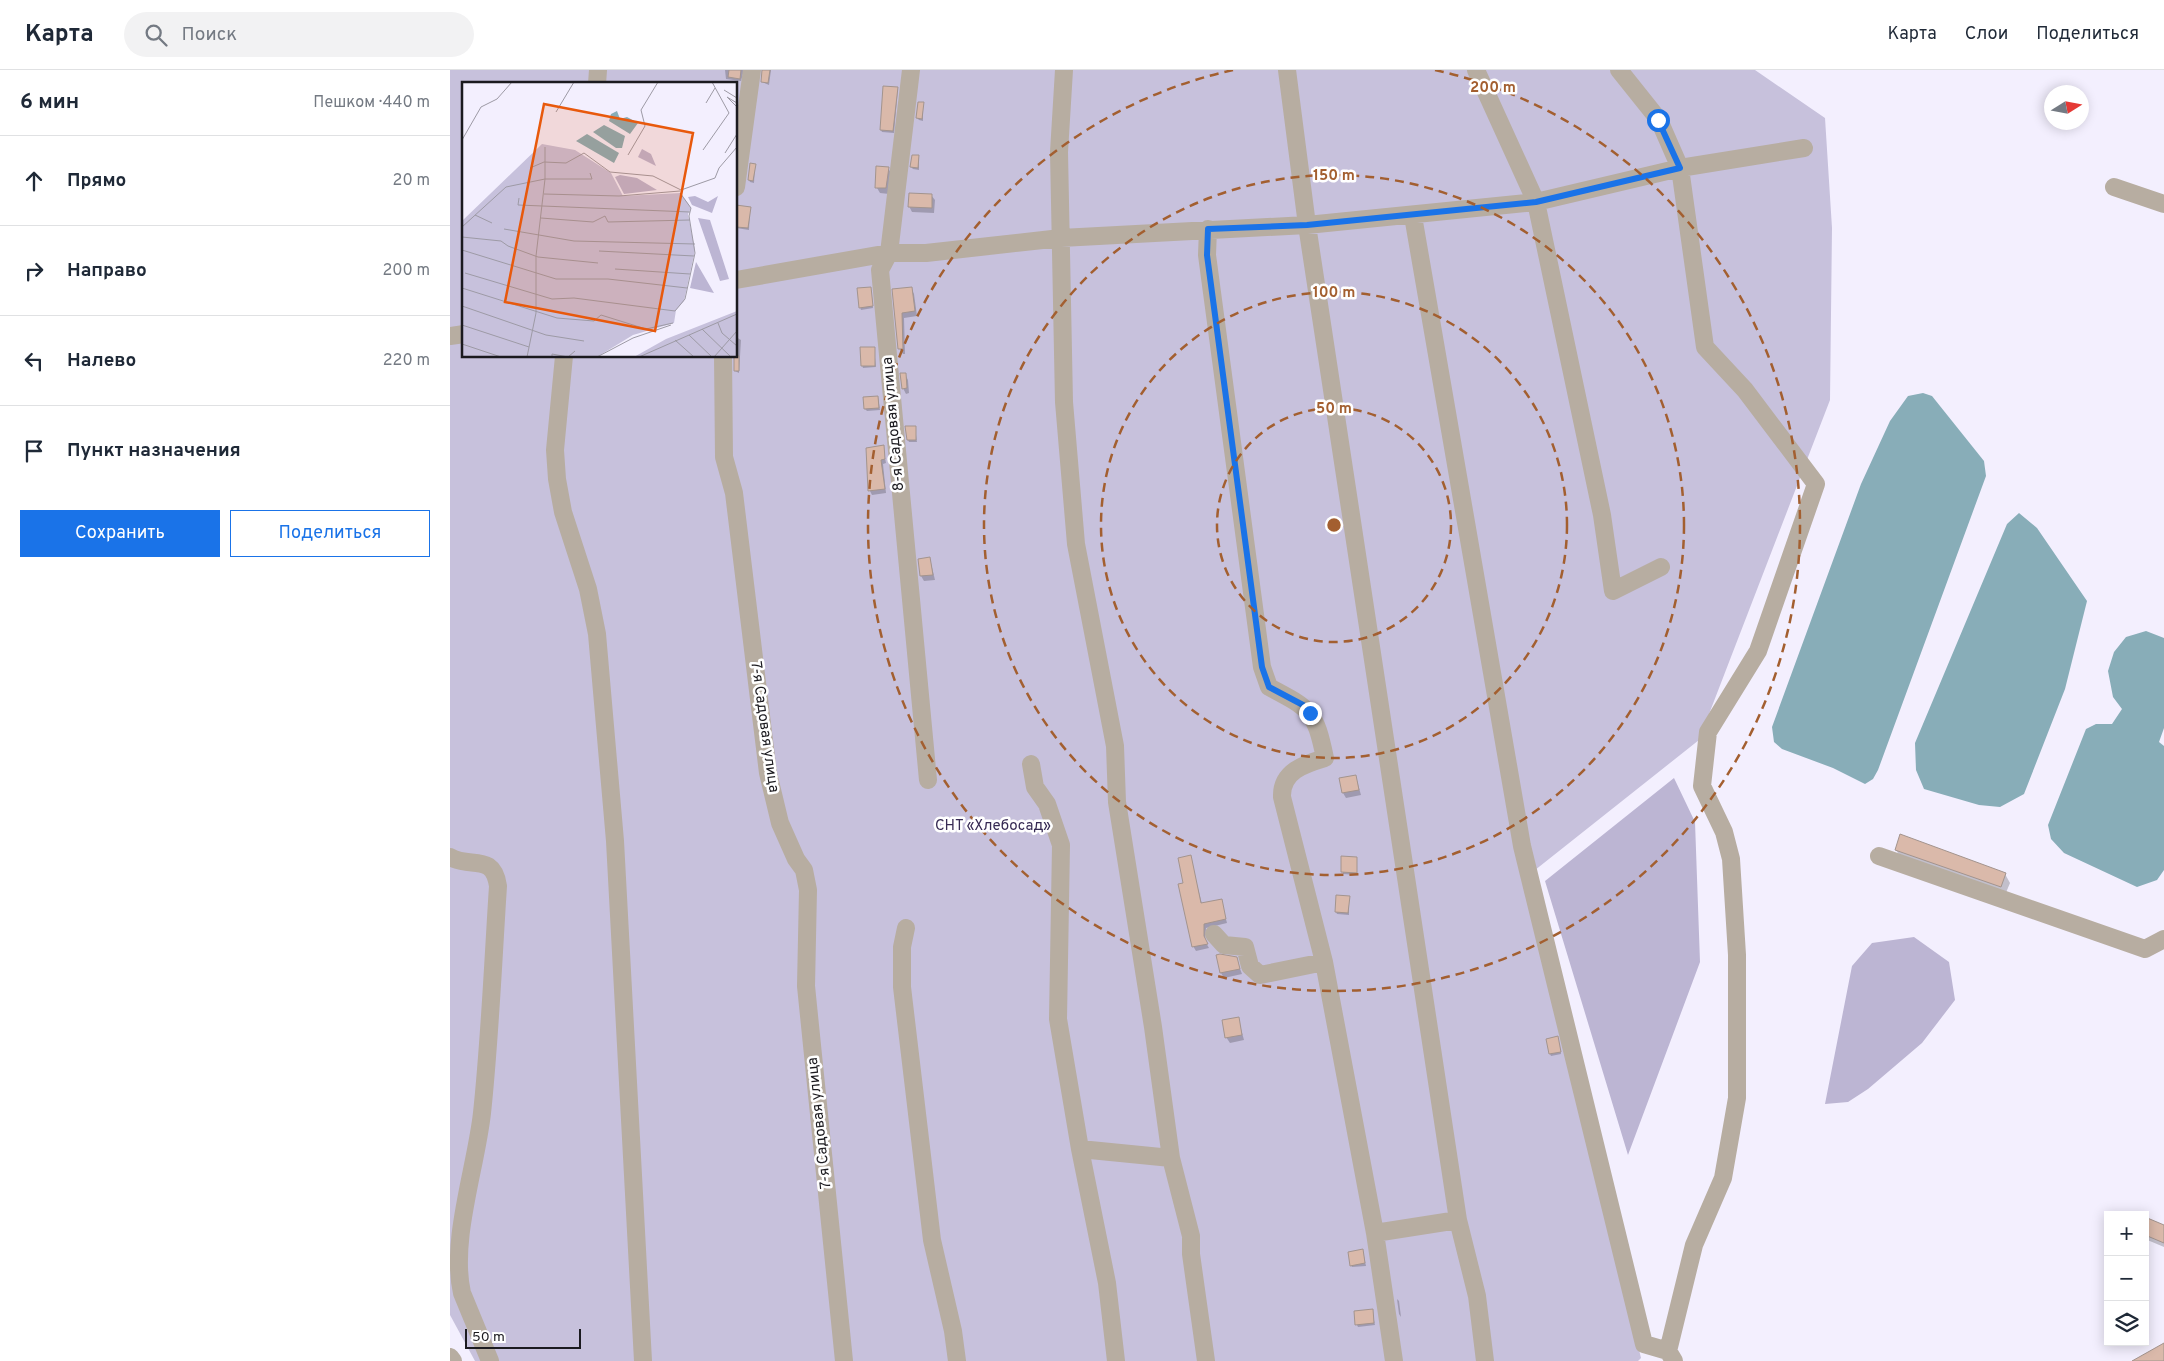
<!DOCTYPE html>
<html lang="ru">
<meta charset="utf-8">
<style>
:root{--surface:#fff;--page:#f2f2f3;--text:#1f2937;--muted:#747a83;--line:#e0e1e3;--accent:#1a73e8}
body{margin:0;font-family:Overpass,sans-serif;background:var(--page);color:var(--text)}
.controls{position:absolute;right:15px;bottom:15px;display:grid;overflow:hidden;border-radius:0px;box-shadow:0 2px 12px #0003}
.controls button{width:45px;height:45px;display:grid;place-items:center;padding:0;border:0;border-bottom:1px solid var(--line);background:var(--surface);color:var(--text);font:25px sans-serif}
.compass{position:absolute;left:1594px;top:15px;width:45px;height:45px;border-radius:50%;background:var(--surface);box-shadow:0 2px 12px #0003;rotate:79deg}
.scale{position:absolute;left:15px;bottom:12px;width:116px;box-sizing:border-box;padding-left:5px;border:2px solid #1b1a1f;border-top:0;font-size:14px;line-height:18px;white-space:nowrap;color:#1b1a1f;-webkit-text-stroke:4px #fff;paint-order:stroke}
.stop{position:absolute;width:15px;height:15px;margin:-11px;border:4px solid #1a73e8;border-radius:50%;background:#fff}
.stop.end{background:#1a73e8;border-color:#fff;box-shadow:0 1px 5px #0008}
.list{margin:0;padding:0;list-style:none}
h2{display:flex;justify-content:space-between;align-items:center;height:65px;margin:0;padding:0 20px;font-size:21px}
h2 small{font-size:16px;font-weight:400;color:var(--muted)}
.list li{display:grid;grid-template-columns:32px 1fr auto;gap:15px;align-items:center;box-sizing:border-box;height:90px;padding:0 20px;border-top:1px solid var(--line)}
.list b{display:block;font-size:19px;white-space:nowrap}
.list em{font-size:16px;font-style:normal;color:var(--muted)}
.actions{display:flex;gap:10px;padding:15px 20px}
.actions a{flex:1;padding:11px 0;border:1px solid var(--accent);border-radius:0px;text-align:center;font-size:18px;color:var(--accent)}
.actions .main{background:var(--accent);color:#fff}
.icon{flex:none;width:28px;height:28px;fill:none;stroke:currentColor;stroke-width:2;stroke-linecap:round;stroke-linejoin:round}
.map{position:relative;flex:none;width:1714px;height:1291px;overflow:hidden}
header{display:flex;align-items:center;gap:30px;box-sizing:border-box;height:70px;padding:0 25px;background:var(--surface);border-bottom:1px solid var(--line)}
header strong{font-size:24px}
nav{display:flex;gap:28px;margin-inline-start:auto;font-size:18px}
.search{width:350px;height:45px;background:var(--page);display:flex;align-items:center;gap:12px;box-sizing:border-box;padding:0 18px;border-radius:28px;color:var(--muted);font-size:19px}
main{display:flex}
aside{flex:1;background:var(--surface)}
.map>svg:first-child{display:block}
</style>
<header>
<strong>Карта</strong>
<div class="search"><svg class="icon" aria-label="search" viewBox="0 0 24 24"><circle cx="10" cy="10" r="6"/><path d="M15 15l6 6"/></svg>Поиск</div>
<nav><a>Карта</a><a>Слои</a><a>Поделиться</a></nav>
</header>
<main>
<aside>
<h2>6 мин<small>Пешком · 440 m</small></h2>
<ul class="list">
<li><svg class="icon" aria-label="ahead" viewBox="0 0 24 24"><path d="M12 20V5M6 11l6-6 6 6"/></svg><div><b>Прямо</b></div><em>20 m</em></li>
<li><svg class="icon" aria-label="right" viewBox="0 0 24 24"><path d="M7 20v-9h11M14 6l5 5-5 5"/></svg><div><b>Направо</b></div><em>200 m</em></li>
<li><svg class="icon" aria-label="left" viewBox="0 0 24 24"><path d="M17 20v-9H6M10 6l-5 5 5 5"/></svg><div><b>Налево</b></div><em>220 m</em></li>
<li><svg class="icon" aria-label="arrive" viewBox="0 0 24 24"><path d="M6 21V4h12l-3 4 3 4H6"/></svg><div><b>Пункт назначения</b></div></li>
</ul>
<div class="actions"><a class="main">Сохранить</a><a>Поделиться</a></div>
</aside>
<div class="map">
<svg width="1714" height="1291" viewBox="0 0 1714 1291">
<rect width="100%" height="100%" fill="#f3effe"/>
<!-- green -->
<path fill="#c7c1dc" fill-rule="evenodd" d="M0,0H1305L1375,48L1382,158L1380,330L1249,670L1075,808L1191,1288L1188,1291H25L0,1245ZM14,14H286V286H14Z"/>
<!-- forest -->
<path fill="#bcb5d3" d="M1224,708L1245,752L1250,892L1178,1085L1095,811Z
M1464,867L1499,892L1505,930L1472,973L1418,1019L1398,1032L1375,1034L1402,896L1422,873Z"/>
<!-- water -->
<path fill="#88adb8" d="M1473,323L1482,326L1534,391L1536,406L1428,700L1423,709L1415,714L1383,698L1332,679L1324,672L1322,657L1411,414L1440,351L1458,326Z
M1569,443L1587,458L1637,531L1615,619L1574,724L1550,737L1529,735L1474,719L1466,700L1465,673L1557,454Z
M1696,561L1714,568V658L1709,672L1714,676V800L1707,810L1687,817L1614,783L1601,769L1598,755L1636,659L1646,654H1662L1672,639L1663,627L1658,601L1664,582L1676,567Z"/>
<!-- shadow -->
<path fill="#0003" d="M275,0H294L291,11L276,9Z
M314,0H321L319,15L312,12Z
M448,18L444,63L432,62L431,60Z
M473,34V51L469,50L467,48Z
M469,87V100L463,99L461,97Z
M305,95L304,113L300,112L299,110Z
M438,98L441,103L439,124L430,123L427,118Z
M481,125L485,130L484,143L462,142L459,136Z
M300,138L299,160L286,158V145Z
M461,218L464,224L467,246L454,248L455,284H453L449,278L444,220Z
M420,219L423,238L411,240L410,237Z
M286,267L291,270L289,303L285,301Z
M424,278L426,297L413,298L412,295Z
M455,304L458,310L459,323L456,324L453,318Z
M428,327L430,340L417,341L415,339Z
M465,357L467,372H459L458,370Z
M433,377L436,393L433,394L436,423L422,425L420,421Z
M480,489L485,510L474,511L471,506L469,490Z
M906,707L911,725L896,728L893,723Z
M1446,780L1555,804L1560,813L1555,825L1451,788Z
M740,787L752,834L771,830L777,853L756,858L755,871L759,878L746,881L743,876L735,814Z
M893,787L907,788V805L893,804Z
M899,827V845L887,844L886,842Z
M786,888L792,904L774,908L771,903Z
M788,948L794,970L780,973L776,967Z
M1108,970L1111,984L1101,986L1100,984Z
M1695,1156H1714V1177L1695,1169Z
M913,1181L916,1196L902,1197L901,1195Z
M947,1229L949,1231L951,1247L949,1244Z
M922,1240L925,1255L908,1257L907,1255Z"/>
<!-- building -->
<path fill="#dab9aa" stroke="#a3948e" d="M279,0H291L290,9L278,7Z
M312,0H320L318,13L311,12Z
M433,16L448,17L443,61L430,60Z
M468,32H474L472,49L466,48Z
M462,85H469L468,98L460,97Z
M300,93L306,94L303,111L298,110Z
M426,96L439,97L436,118H425Z
M459,123L482,124V138L458,137Z
M286,135L301,137L298,158L286,157Z
M421,217L423,236L409,238L407,218Z
M462,217L465,241L452,243L453,279H448L442,219Z
M410,277H425V296H411Z
M284,286H289V301H284Z
M450,303H456L457,318L452,319Z
M428,326L429,338L414,339L413,327Z
M455,356H466V370H457Z
M434,375L435,389L431,390L435,419L418,421L416,378Z
M480,487L483,505L470,506L468,489Z
M906,705L909,720L892,723L889,708Z
M1450,764L1556,803L1551,817L1445,780Z
M741,785L751,833L772,829L776,849L754,854V866L758,874L742,877L728,814L733,813L728,788Z
M891,786L907,787V803L891,802Z
M886,825L900,826L898,843L885,842Z
M770,884L787,887L790,899L770,903L766,885Z
M789,947L792,965L775,968L772,950Z
M1108,966L1111,982L1099,984L1096,969Z
M1695,1147L1714,1155V1173L1695,1165Z
M913,1179L915,1193L900,1196L898,1182Z
M923,1239L924,1253L905,1255L904,1241Z
M1714,1273V1291H1682Z"/>
<g fill="none" stroke-linecap="round" stroke-linejoin="round">
<!-- minor -->
<path stroke="#b7ada1" stroke-width="18" d="M461,0L439,183L430,200L478,710
M614,0L609,82L614,332L626,474L665,676L667,732L703,957L721,1088L741,1166V1184L756,1291
M837,0L857,155L1008,1150L1027,1226L1035,1291
M1026,0L1086,132L1152,445L1163,521L1211,497
M1169,0L1209,50L1230,98L1255,277L1295,320L1366,414L1308,581L1258,662L1252,716L1274,762L1281,789L1287,885V1028L1273,1108L1244,1175L1218,1281L1224,1291
M147,14L148,0
M286,117L302,0
M1664,117L1714,134
M963,146L1072,776L1194,1274L1218,1281
M758,159L757,185L812,597L819,617C861,639 865,641 875,688C855,694 831,701 832,727L874,892L925,1163L944,1291
M286,210L439,183H476L611,168L857,155L1086,132L1230,98L1354,78
M0,266L14,264
M114,286L105,380L107,409L113,442L138,519L147,564L165,771L193,1291
M273,286L274,387L284,423L318,703L330,753L346,789L354,800L358,820L356,916L394,1291
M581,694L585,717L597,734L611,775L608,949L630,1079L657,1213L666,1291
M1429,786L1695,879L1714,869
M0,787C20,799 43,782 48,816C43,892 40,968 32,1043C26,1098 0,1170 12,1223L40,1291
M456,858L452,877V917L482,1170L503,1261L507,1291
M764,864L774,875L795,877L800,896L810,905L874,892
M630,1079L721,1088
M925,1163L1008,1150
M0,1287L3,1291"/>
</g>
<g fill="none" stroke-linecap="round" stroke-linejoin="round">
<!-- route -->
<path stroke="#1a73e8" stroke-width="6" d="M860,643L853,635L819,617L812,597L757,185L758,159L857,155L1086,132L1230,98L1208,50"/>
</g>
<!-- distance rings -->
<g fill="none" stroke="#a35f30" stroke-width="2.5" stroke-dasharray="9 6">
<circle cx="884" cy="455" r="117"/>
<circle cx="884" cy="455" r="233"/>
<circle cx="884" cy="455" r="350"/>
<path d="M985 0A466 466 0 1 1 783 0"/>
</g>
<g text-anchor="middle" dominant-baseline="central" stroke-width="5" stroke-linejoin="round" paint-order="stroke">
<!-- street labels -->
<g font-size="15" fill="#1b1a1f" stroke="#fff">
<text transform="translate(444 354) rotate(-95)">8-я Садовая улица</text>
<text transform="translate(314 657) rotate(82)">7-я Садовая улица</text>
<text transform="translate(370 1053) rotate(-96)">7-я Садовая улица</text>
</g>
<!-- park labels -->
<g font-size="15" fill="#362a53" stroke="#fff">
<text x="543" y="756">СНТ «Хлебосад»</text>
</g>
</g>
<!-- overview -->
<g transform="translate(12 12)">
<rect width="275" height="275" fill="#f3effe"/>
<path d="M80,62L113,68L149,91L161,114L219,111L229,126L226,132L233,168L222,219L214,228L212,241L171,253L135,275H0V139ZM275,229V275H172L204,257Z" fill="#c7c1dc"/>
<path d="M180,67L189,72L194,84L176,75ZM158,93L175,96L195,108L162,112L153,95ZM233,114L246,120L256,114L250,131L230,123L226,115ZM236,136L248,138L267,197L258,199ZM234,180L241,192L252,211L228,206Z" fill="#bcb5d3"/>
<path d="M155,29L158,37L165,35L176,41L168,52L147,39L149,32ZM142,43L163,54L160,66H154L131,50ZM125,52L157,71L152,81L114,59Z" fill="#88adb8"/>
<path fill="none" stroke="#9d9aa5" stroke-width="1" d="M262,8L275,16M244,21L253,6M275,21L265,15L275,25M94,30L112,0M0,58L19,25L35,17L50,0M241,68L267,31L250,0M263,71L275,52M166,73L183,44L179,28L196,0M68,86L82,80L104,81L122,71L148,90L191,94L219,108L253,96L257,86L275,65M82,112L157,114L218,109M57,116L56,123L228,130M13,133L30,141M79,136L131,140L143,134L146,140L228,138M0,145L44,105L83,97H130L128,91M42,147L112,159L233,162M0,155L39,159L46,164L76,175L136,181M0,168L94,197H146L225,206M137,169L232,174M153,187L228,192M3,191L90,217L112,216L213,229L223,217L233,171L227,134L229,126L218,111M0,206L95,236L132,239L139,233L184,247L211,241M0,224L84,253L122,259M256,241L260,251L275,264M0,243L67,265M240,247L269,275M227,253L250,275M213,258L232,275M0,262L39,275M65,275L74,231V174L83,97V65M90,275V272L106,275L113,269M135,275L171,256L209,243M177,275L275,232M252,275L275,249"/>
<path fill="#e8590c" fill-opacity="0.15" stroke="#e8590c" stroke-width="2.5" d="M82,22L231,51L193,249L43,220Z"/>
<rect width="275" height="275" fill="none" stroke="#1b1a1f" stroke-width="2.5"/>
</g>
<circle cx="884" cy="455" r="8" fill="#a35f30" stroke="#fff" stroke-width="2.5"/>
<g font-size="15" text-anchor="middle" font-weight="bold" fill="#a35f30" stroke="#fff" stroke-width="5" stroke-linejoin="round" paint-order="stroke">
<text x="1043" y="22">200 m</text>
<text x="884" y="110">150 m</text>
<text x="884" y="227">100 m</text>
<text x="884" y="343">50 m</text>
</g>
</svg>
<div class="controls">
<button>+</button>
<button>−</button>
<button><svg class="icon" aria-label="layers" viewBox="0 0 24 24"><path d="M12 4l9 5-9 5-9-5zM3 14l9 5 9-5"/></svg></button>
</div>
<svg class="compass" viewBox="-18 -18 36 36"><path d="M0-13l5 13h-10z" fill="#e53935"/><path d="M0 13l5-13h-10z" fill="#747a83"/></svg>
<div class="scale">50 m</div>
<div class="stop" style="left:1208px;top:50px"></div>
<div class="stop end" style="left:860px;top:643px"></div>
</div>
</main>
